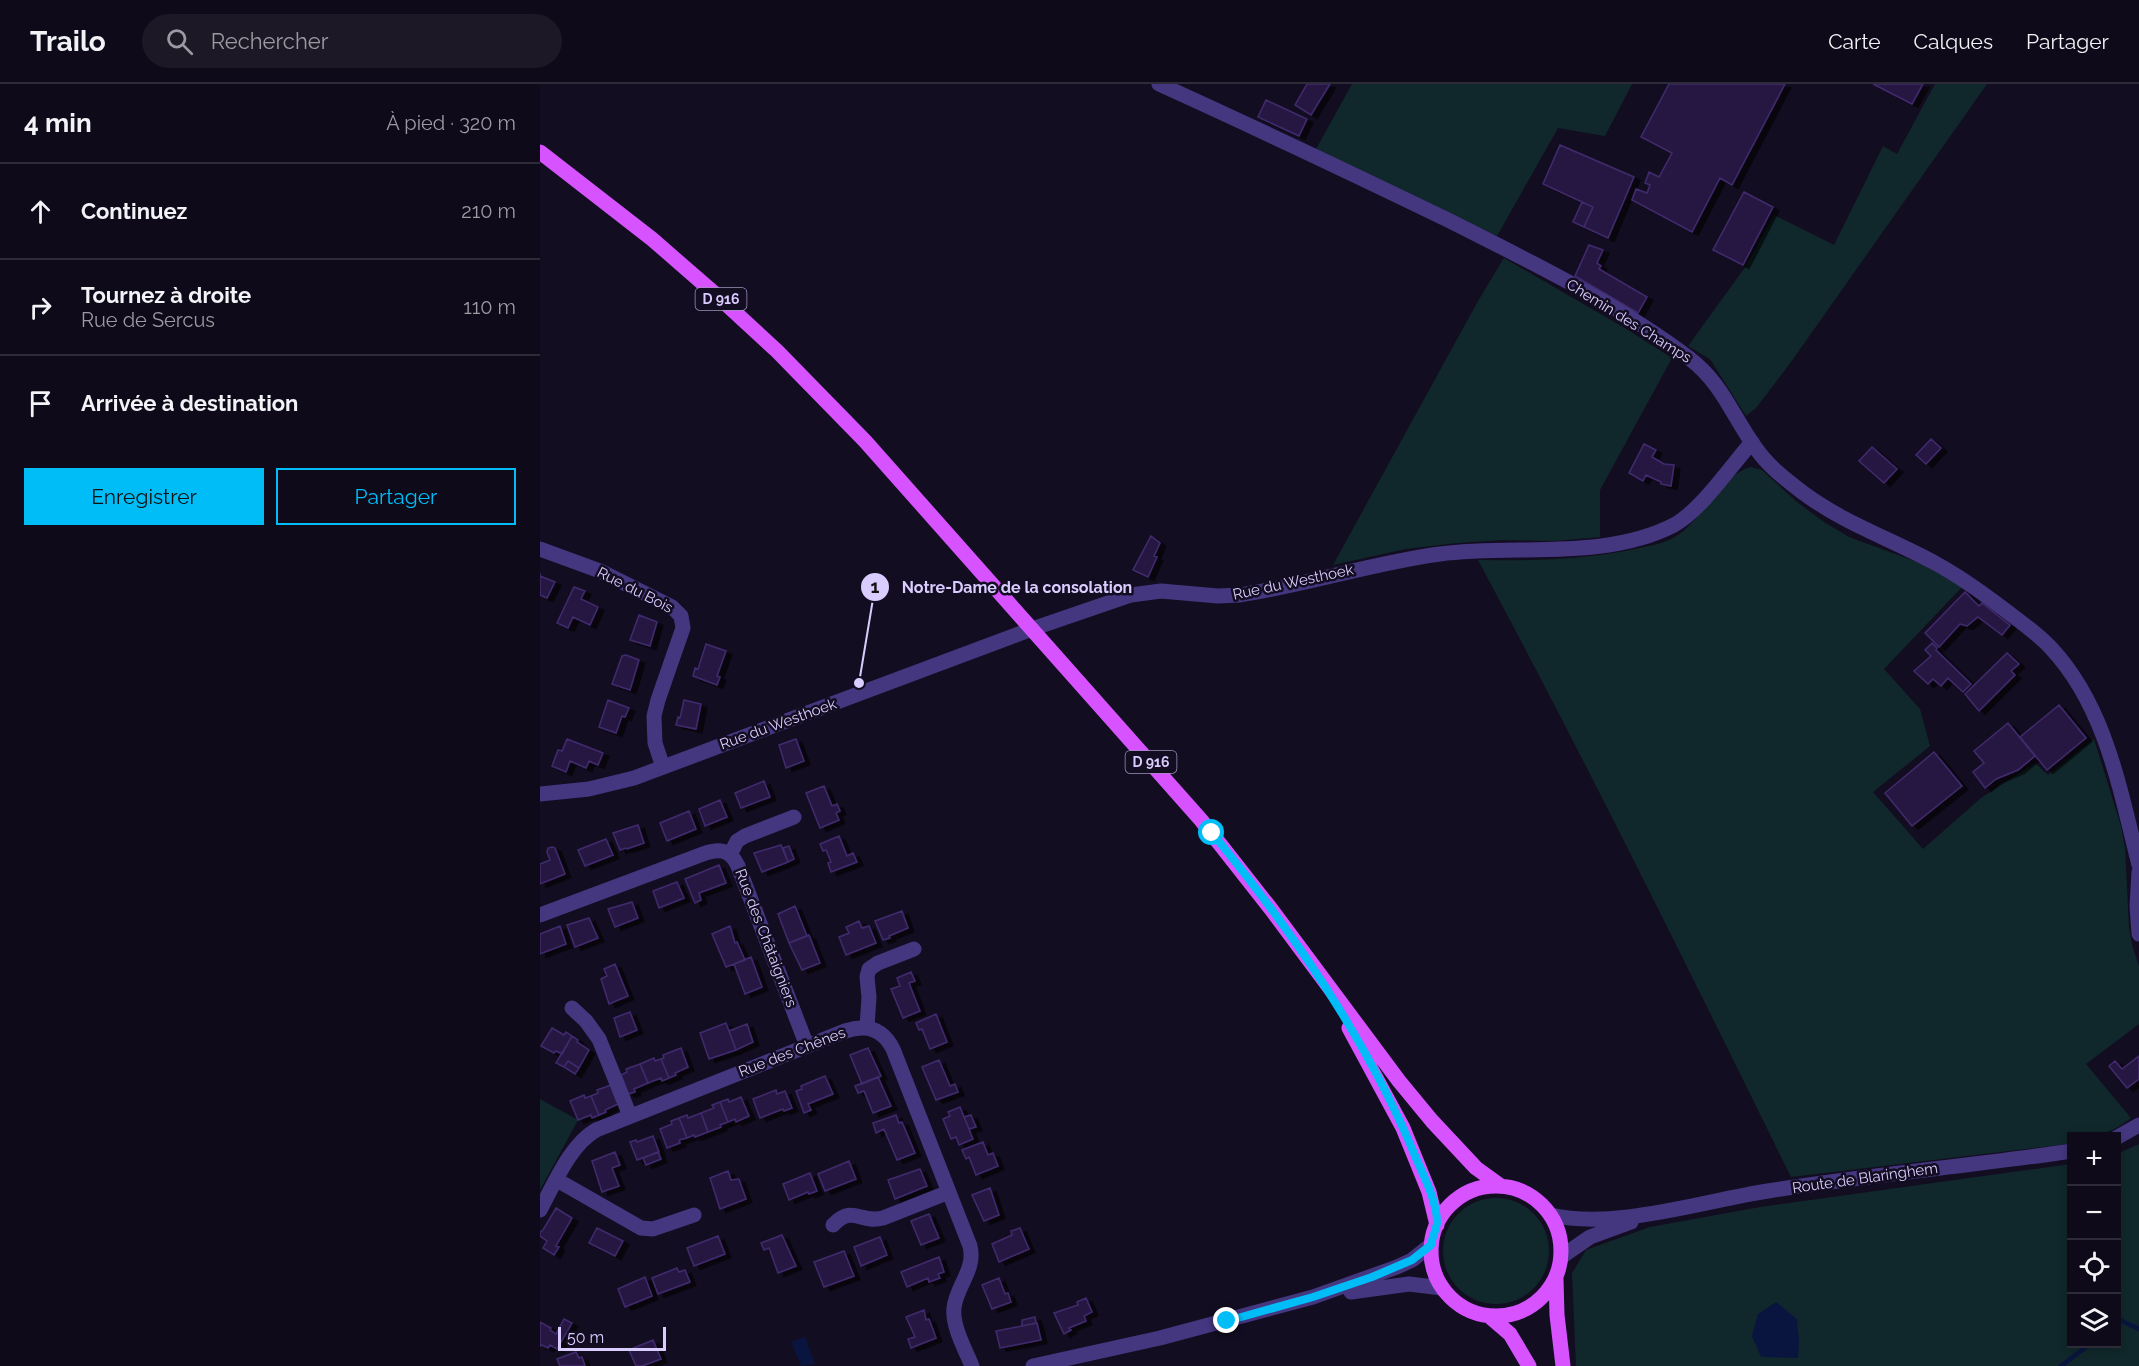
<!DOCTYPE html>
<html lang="fr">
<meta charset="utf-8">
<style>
:root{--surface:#0e0a19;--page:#1c1826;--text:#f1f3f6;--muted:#9b9aa2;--line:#2e2b38;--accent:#00bdf7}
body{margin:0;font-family:Raleway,sans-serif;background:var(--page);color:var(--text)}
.controls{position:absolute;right:18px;bottom:18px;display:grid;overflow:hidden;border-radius:0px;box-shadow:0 3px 9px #0003}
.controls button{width:54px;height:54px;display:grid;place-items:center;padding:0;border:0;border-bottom:2px solid var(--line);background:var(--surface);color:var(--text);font:30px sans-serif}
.scale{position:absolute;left:18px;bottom:15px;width:108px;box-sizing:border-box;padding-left:6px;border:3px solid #d9ccff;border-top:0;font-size:16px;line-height:21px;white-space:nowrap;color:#d9ccff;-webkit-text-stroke:4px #130d21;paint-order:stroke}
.stop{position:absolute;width:18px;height:18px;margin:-14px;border:4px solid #00bdf7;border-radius:50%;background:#fff}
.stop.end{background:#00bdf7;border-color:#fff;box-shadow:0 2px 6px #0008}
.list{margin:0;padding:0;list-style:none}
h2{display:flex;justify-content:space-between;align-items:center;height:78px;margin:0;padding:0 24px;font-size:26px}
h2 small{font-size:20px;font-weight:400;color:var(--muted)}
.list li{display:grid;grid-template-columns:39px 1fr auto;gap:18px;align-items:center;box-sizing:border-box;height:96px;padding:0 24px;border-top:2px solid var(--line)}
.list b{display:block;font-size:22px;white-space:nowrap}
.list p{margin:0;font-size:20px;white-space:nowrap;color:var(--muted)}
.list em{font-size:20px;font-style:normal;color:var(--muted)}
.actions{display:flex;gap:12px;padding:18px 24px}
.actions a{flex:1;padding:14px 0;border:2px solid var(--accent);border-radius:0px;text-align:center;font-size:21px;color:var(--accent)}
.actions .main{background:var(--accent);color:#111}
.icon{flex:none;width:33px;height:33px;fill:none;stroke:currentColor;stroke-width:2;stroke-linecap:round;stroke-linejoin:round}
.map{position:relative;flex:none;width:1599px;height:1282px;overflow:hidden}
header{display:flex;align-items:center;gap:36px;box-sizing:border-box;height:84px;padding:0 30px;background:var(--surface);border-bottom:2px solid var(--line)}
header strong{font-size:28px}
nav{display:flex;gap:33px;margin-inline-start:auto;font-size:21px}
.search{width:420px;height:54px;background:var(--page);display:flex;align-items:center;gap:15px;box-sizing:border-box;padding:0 21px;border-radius:33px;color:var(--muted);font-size:22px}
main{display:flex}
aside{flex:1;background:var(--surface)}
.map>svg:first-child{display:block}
</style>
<header>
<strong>Trailo</strong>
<div class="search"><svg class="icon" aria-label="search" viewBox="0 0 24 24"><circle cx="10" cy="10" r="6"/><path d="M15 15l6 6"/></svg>Rechercher</div>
<nav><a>Carte</a><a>Calques</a><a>Partager</a></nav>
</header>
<main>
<aside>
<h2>4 min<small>À pied · 320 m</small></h2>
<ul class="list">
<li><svg class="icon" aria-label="ahead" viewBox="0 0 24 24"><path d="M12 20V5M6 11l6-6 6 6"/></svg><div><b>Continuez</b></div><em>210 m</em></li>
<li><svg class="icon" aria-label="right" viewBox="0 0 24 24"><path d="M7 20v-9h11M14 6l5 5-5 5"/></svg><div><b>Tournez à droite</b><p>Rue de Sercus</p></div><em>110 m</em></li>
<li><svg class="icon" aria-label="arrive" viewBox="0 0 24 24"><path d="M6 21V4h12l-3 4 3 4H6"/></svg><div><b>Arrivée à destination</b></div></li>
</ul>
<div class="actions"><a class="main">Enregistrer</a><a>Partager</a></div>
</aside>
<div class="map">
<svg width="1599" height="1282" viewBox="0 0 1599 1282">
<defs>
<filter id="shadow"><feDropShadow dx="6" dy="3.5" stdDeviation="0" flood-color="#0009"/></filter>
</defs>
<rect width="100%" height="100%" fill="#130d21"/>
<!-- green -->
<path fill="#10282b" d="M812,0H1092L1065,52L1018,44L957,152L776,65Z
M1395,0H1447L1251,278L1216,324L1206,332L1170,275L1148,262L1206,182L1234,131L1294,161L1343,62L1357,70Z
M964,174L1088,246L1132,274L1060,406V453L1015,457L963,456L917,459L866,465L793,481L938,217Z
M1211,383L1222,386L1257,418L1284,438L1309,453L1396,485L1424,501L1344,585L1380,625L1390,662L1333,708L1383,765L1441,714L1495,679L1508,691L1554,655L1581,742L1585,764L1589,843L1592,861L1599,882V940L1546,980L1591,1034C1568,1051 1560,1052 1532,1052L1531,1059L1527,1060L1251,1093C1149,886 1047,679 938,476C993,477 1046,476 1099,464C1113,461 1127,459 1138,451C1163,434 1183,390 1211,383Z
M0,1015L38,1036L0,1106Z
M1599,1060V1282H1036L1032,1189L1046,1166L1110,1143L1220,1123L1531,1080L1532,1260H1576L1577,1070Z
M903 1167a53 53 0 1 1 106 0a53 53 0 1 1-106 0Z"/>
<!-- water -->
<path fill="#09153e" d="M1236,1218L1257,1235L1259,1257L1258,1274L1221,1273L1212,1252L1218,1230Z
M265,1253L275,1280L261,1282L251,1258Z"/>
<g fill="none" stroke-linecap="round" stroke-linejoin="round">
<!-- stream -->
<path stroke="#09153e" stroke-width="4.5" d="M1576,1239L1580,1236L1599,1245
M1521,1282L1550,1260"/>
</g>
<!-- building -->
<path fill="#271942" stroke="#412b6e" stroke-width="1.5" filter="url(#shadow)" d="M767,0H790L771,31L755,21Z
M1129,0H1245L1192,101L1180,94L1152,148L1092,116L1096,105L1107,109L1110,101L1105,99L1109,88L1119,93L1132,69L1101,53Z
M1333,0H1383L1372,20Z
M726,16L767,35L759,52L718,33Z
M1020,61L1094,93L1068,154L1044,143L1053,123L1003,100Z
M1204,108L1233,123L1203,181L1173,166Z
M1042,118L1053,123L1044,143L1033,138Z
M1049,161L1063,166L1057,179L1061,182L1059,185L1107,213L1098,229L1035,192Z
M1391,355L1401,364L1386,380L1376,371Z
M1104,360L1116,366L1112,373L1124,380L1134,381L1131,402L1121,400V398L1106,391L1103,397L1089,389Z
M1332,363L1357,385L1344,399L1319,377Z
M611,452L620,459L614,472L617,473L608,493L593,486Z
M0,489V492L15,498L7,514L0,511Z
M34,503L45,507L41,515L58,523L50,541L33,533L28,544L17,539Z
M1425,508L1439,522L1442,519L1470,541L1462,551L1438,533L1427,542L1420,540L1399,563L1385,549Z
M99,531L117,538L110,562L90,556Z
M1392,559L1397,564L1396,566L1431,600L1423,608L1408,594L1401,602L1393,595L1388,600L1374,587L1391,572L1385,566Z
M166,560L186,567L177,592L180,593L177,601L153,592L155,584L158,585Z
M1467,569L1479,580L1471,587L1475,591L1439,627L1425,610Z
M86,571L99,576L90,606L72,600L82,572Z
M68,616L89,624L85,633L82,632L76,649L59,643Z
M144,616L161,620L156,645L136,641L138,633L140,634Z
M1519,621L1546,654L1507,686L1480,653Z
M1468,639L1495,672L1478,686L1456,695L1445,704L1433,688L1444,679L1434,667Z
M27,655L63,669L58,681L49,677L46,684L30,677L26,688L12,682L18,666L22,667Z
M256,655L264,677L246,684L239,661Z
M1394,668L1422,702L1372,742L1345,709Z
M224,697L230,713L201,724L195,709Z
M284,702L292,722L297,720L300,727L296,729L299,736L280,744L266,709Z
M180,716L187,733L165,742L159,725Z
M149,727L156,745L127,757L120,739Z
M98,741L104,759L87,765L86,764L80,766L73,749Z
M299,752L307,772L313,769L317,778L291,788L288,779L291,778L286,766L283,767L280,760Z
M66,755L73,771L45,782L38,766Z
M241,761L248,778L222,788L214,769Z
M249,762L254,775L248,778L243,764Z
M12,763L15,764L25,790L0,800V780L10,776L7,768L8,764Z
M179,781L186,799L159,809L161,816L155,819L145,795Z
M137,798L144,814L119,824L113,807Z
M92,818L98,834L75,843L68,825Z
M255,822L267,852L249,859L238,830Z
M362,827L368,844L349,852L350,854L343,856L335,837Z
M49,834L58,854L35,863L27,841Z
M319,837L322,844L329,842L336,859L306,871L299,853L309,849L306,843Z
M20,842L26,860L0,870V850Z
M190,842L195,859L197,858L205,876L186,883L172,850Z
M269,851L280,879L262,886L249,859Z
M211,873L222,903L205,910L194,880Z
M75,880L88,912L69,920L61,895L67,892L64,885Z
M371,888L375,897L369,899L380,927L363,934L351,905L360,902L357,894Z
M90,928L97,946L80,953L74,934Z
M396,930L407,958L390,965L382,945L379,946L376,939Z
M186,939L196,966L169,975L160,949Z
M207,940L213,958L196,966L189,947Z
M12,944L24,951L26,948L32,952L22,970L16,967L14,969L1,962Z
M32,952L38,956L37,958L49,966L39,984L28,977L24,983L16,979Z
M141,964L148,983L135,989L136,991L129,994L121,975L124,974L123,971Z
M328,964L341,992L322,1000L310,971Z
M1599,972V995L1587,1004L1569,982L1575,977L1582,985Z
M114,974L115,977L121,975L129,994L122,997L121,994L108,999L100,980Z
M399,976L410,1002L415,1000L418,1008L396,1016L382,983Z
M28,977L39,984L35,990L24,983Z
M100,980L108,999L94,1005L95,1008L88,1010L81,991L87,988L86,985Z
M285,992L293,1010L268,1020L271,1026L264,1029L256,1007L262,1005L261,1002Z
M338,993L351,1022L333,1029L324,1007L318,1009L315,1002Z
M71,1001L78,1020L65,1026L66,1028L59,1031L51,1012L58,1009L57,1006Z
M236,1006L237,1010L245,1007L252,1024L244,1027L243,1025L220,1034L213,1015Z
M44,1011L45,1014L51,1012L59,1031L52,1034L51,1031L38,1036L30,1017Z
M201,1013L209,1032L196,1038L195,1035L188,1038L180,1018L188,1015L189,1018Z
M180,1018L188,1038L180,1041L181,1043L168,1048L161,1029L174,1024L172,1021Z
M420,1023L433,1055L419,1061L416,1053L411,1055L403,1035L410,1032L408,1028Z
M161,1029L168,1048L155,1053L154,1051L147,1054L139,1034L147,1031L148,1034Z
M356,1031L359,1039L362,1038L375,1069L357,1076L344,1045L336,1049L333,1039Z
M431,1031L436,1043L429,1045L424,1033Z
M139,1034L147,1054L139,1056L140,1059L127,1064L120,1045L132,1040L131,1037Z
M113,1052L119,1068L97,1076L90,1058L96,1056L97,1058Z
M443,1058L448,1071L453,1069L458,1082L436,1091L429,1073L426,1075L422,1066Z
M75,1068L80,1081L72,1084L79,1102L62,1108L52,1077Z
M118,1068L121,1075L106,1081L103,1074Z
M309,1077L316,1095L285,1107L278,1090Z
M380,1085L387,1102L355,1115L348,1096Z
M188,1087L191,1096L199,1095L206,1115L180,1125L170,1094Z
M270,1089L277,1107L269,1110L268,1108L249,1116L243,1100Z
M450,1104L459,1131L444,1137L432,1111Z
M16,1124L32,1134L16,1162L19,1163L14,1171L3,1164L7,1157L0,1152V1148L3,1146Z
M389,1130L399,1154L381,1161L371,1137Z
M57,1144L83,1157L75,1172L49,1159Z
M480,1144L489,1165L459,1178L452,1160L472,1151L471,1147Z
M242,1151L256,1182L238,1189L229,1164L224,1166L221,1159Z
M178,1152L185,1170L154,1182L147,1164Z
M340,1153L347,1171L321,1182L314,1163Z
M304,1167L314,1192L284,1203L274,1178Z
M399,1173L404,1188L398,1190L400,1194L389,1198L388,1194L367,1203L361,1188Z
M137,1184L139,1188L145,1186L150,1198L118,1210L112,1194Z
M105,1193L112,1212L85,1223L78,1205Z
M459,1194L465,1210L468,1209L471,1218L452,1225L442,1201Z
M546,1214L552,1228L544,1232L546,1237L529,1244L531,1246L524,1250L514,1229L538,1221L537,1218Z
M384,1226L386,1236L389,1235L396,1254L371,1264L368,1255L375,1253L366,1233Z
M495,1233L496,1239L482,1242V1236Z
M24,1235L32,1239L17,1265L10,1261L8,1264L2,1261L0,1262V1238L11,1244L10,1246L16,1250Z
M497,1239L501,1256L460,1264L456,1247Z
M113,1256L121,1275L102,1282H96L89,1266Z
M36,1268L39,1274L42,1273L45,1282H20L17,1275Z"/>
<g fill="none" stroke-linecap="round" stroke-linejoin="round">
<!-- minor -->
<path stroke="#443780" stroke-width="15" d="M619,0C716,44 813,90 910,137C991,178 1076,219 1149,274C1182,299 1192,331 1215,363C1227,381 1245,395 1262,408C1305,440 1349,454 1395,479C1419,492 1440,507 1461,523C1478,536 1496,548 1511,564C1566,623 1580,706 1599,781
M0,465L60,487L132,523L141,532L143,544L118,616L114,632L115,659L123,683
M0,710L49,705L94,694L492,545L591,511L621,507L678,512L699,511C767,501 832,479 900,470C975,460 1064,477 1134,441C1161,426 1191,382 1212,358
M191,769L197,757L205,752L254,733
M1599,788L1597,822L1599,850
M0,831L163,770C179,764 190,765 198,782L267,962
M32,924L46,937L59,955L90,1032
M327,943L329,913L327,893L329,885L338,879L374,865
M17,1096L101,1144L113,1145L154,1131
M0,1126C15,1099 29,1062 56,1046L305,947C327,940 343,945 353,965L430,1162C436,1186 416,1202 414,1224C412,1242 425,1265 432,1282
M293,1141C313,1120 320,1140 343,1134L409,1108"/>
<!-- tertiary -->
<path stroke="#443780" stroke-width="15" d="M1576,1054L1599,1041
M1011,1131C1076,1146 1162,1117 1228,1107C1329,1091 1430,1082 1532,1067
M1021,1173L1050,1153L1091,1138
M811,1208L869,1200L902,1204
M493,1282L620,1254L773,1213L857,1183L872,1176L891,1161"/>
<!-- primary -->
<path stroke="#d653ff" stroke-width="15" d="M0,68L112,155L174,209L237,267L325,357L661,736L731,825L859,997L892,1037L936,1084L961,1102
M809,944L863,1044L889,1108L897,1141
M891 1167a65 65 0 1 1 130 0a65 65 0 1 1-130 0Z
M1016,1195L1017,1231L1023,1282
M949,1232L970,1250L989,1282"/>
</g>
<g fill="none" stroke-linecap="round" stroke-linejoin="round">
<!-- route -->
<path stroke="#00bdf7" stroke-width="8" d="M672,749C753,848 827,955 876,1074C884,1093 897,1117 897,1139C896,1146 892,1154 891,1161L872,1176L832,1193L773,1213L687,1237"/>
</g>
<g text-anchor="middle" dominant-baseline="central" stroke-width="5" stroke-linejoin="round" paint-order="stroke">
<!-- shield labels -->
<g fill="#130d21" stroke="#9e93bc" stroke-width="1.5">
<rect x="155.5" y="204" width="51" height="22" rx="4.5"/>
<rect x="585.5" y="667" width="51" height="22" rx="4.5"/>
</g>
<g font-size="14" font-weight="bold" fill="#d9ccff">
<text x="181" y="215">D 916</text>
<text x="611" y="678">D 916</text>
</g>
<!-- street labels -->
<g font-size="15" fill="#d9ccff" stroke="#130d21">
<text transform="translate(1089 237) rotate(32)">Chemin des Champs</text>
<text transform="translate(753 498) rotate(-12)">Rue du Westhoek</text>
<text transform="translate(95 506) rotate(27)">Rue du Bois</text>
<text transform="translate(238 640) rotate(-20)">Rue du Westhoek</text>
<text transform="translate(226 854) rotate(69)">Rue des Châtaigniers</text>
<text transform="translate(252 968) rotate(-21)">Rue des Chênes</text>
<text transform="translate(1325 1094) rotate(-8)">Route de Blaringhem</text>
</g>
</g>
<!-- callouts -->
<path fill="none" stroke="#d9ccff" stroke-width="2" d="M319 599L335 503"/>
<g fill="#d9ccff" stroke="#130d21" stroke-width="2">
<circle cx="319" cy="599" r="6"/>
<circle cx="335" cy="503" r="15"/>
</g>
<g font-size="18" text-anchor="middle" font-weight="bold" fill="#111">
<text x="335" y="509">1</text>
</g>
<g font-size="16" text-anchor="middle" font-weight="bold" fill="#d9ccff" stroke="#130d21" stroke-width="5" stroke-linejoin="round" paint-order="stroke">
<text x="477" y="509">Notre-Dame de la consolation</text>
</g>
</svg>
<div class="controls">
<button>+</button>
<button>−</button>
<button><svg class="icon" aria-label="locate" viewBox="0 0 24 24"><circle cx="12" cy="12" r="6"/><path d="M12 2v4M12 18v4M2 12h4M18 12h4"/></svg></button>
<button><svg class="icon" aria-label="layers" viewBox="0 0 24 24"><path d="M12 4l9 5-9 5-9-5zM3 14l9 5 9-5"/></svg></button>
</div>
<div class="scale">50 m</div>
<div class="stop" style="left:672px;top:749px"></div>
<div class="stop end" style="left:687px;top:1237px"></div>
</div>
</main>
